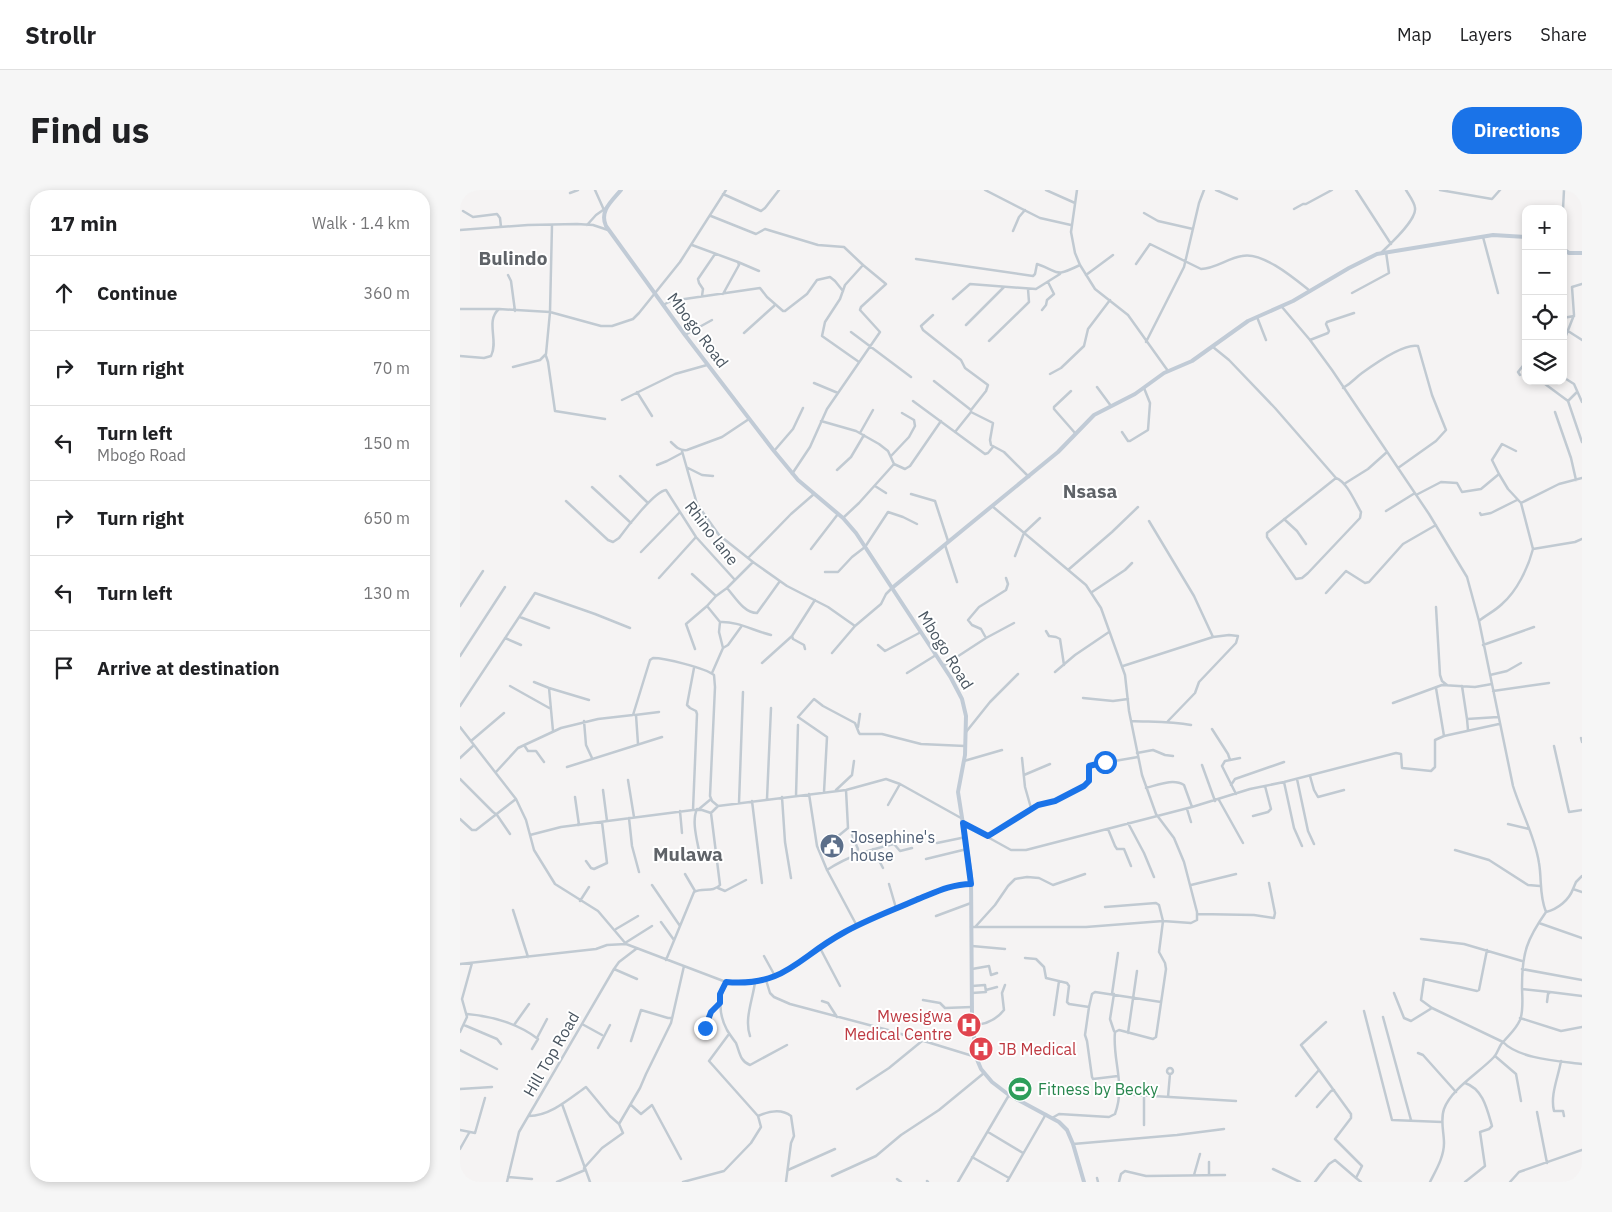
<!DOCTYPE html>
<meta charset="utf-8">
<style>
:root{--surface:#fff;--page:#f6f6f6;--text:#202124;--muted:#757577;--line:#e0e0e0;--accent:#1a73e8}
body{margin:0;font-family:"IBM Plex Sans",sans-serif;background:var(--page);color:var(--text)}
.controls{position:absolute;right:15px;top:15px;display:grid;overflow:hidden;border-radius:10px;box-shadow:0 2px 8px #0003}
.controls button{width:45px;height:45px;display:grid;place-items:center;padding:0;border:0;border-bottom:1px solid var(--line);background:var(--surface);color:var(--text);font:25px sans-serif}
.stop{position:absolute;width:15px;height:15px;margin:-11px;border:4px solid #1a73e8;border-radius:50%;background:#fff}
.stop.end{background:#1a73e8;border-color:#fff;box-shadow:0 1px 5px #0008}
.list{margin:0;padding:0;list-style:none}
h2{display:flex;justify-content:space-between;align-items:center;height:65px;margin:0;padding:0 20px;font-size:21px}
h2 small{font-size:16px;font-weight:400;color:var(--muted)}
.list li{display:grid;grid-template-columns:32px 1fr auto;gap:15px;align-items:center;box-sizing:border-box;height:75px;padding:0 20px;border-top:1px solid var(--line)}
.list b{display:block;font-size:19px;white-space:nowrap}
.list p{margin:0;font-size:16px;white-space:nowrap;color:var(--muted)}
.list em{font-size:16px;font-style:normal;color:var(--muted)}
.icon{flex:none;width:28px;height:28px;fill:none;stroke:currentColor;stroke-width:2;stroke-linecap:round;stroke-linejoin:round}
.map{position:relative;flex:none;width:1122px;height:992px;overflow:hidden;border-radius:20px}
header{display:flex;align-items:center;gap:30px;box-sizing:border-box;height:70px;padding:0 25px;background:var(--surface);border-bottom:1px solid var(--line)}
header strong{font-size:24px}
nav{display:flex;gap:28px;margin-inline-start:auto;font-size:18px}
.intro{display:flex;align-items:center;justify-content:space-between;box-sizing:border-box;height:120px;padding:0 30px}
h1{margin:0;font-size:35px}
.button{padding:12px 22px;border-radius:20px;background:var(--accent);color:#fff;font-size:18px;font-weight:700}
main{display:flex;gap:30px;padding:0 30px}
aside{flex:1;background:var(--surface);border-radius:20px;box-shadow:0 2px 8px #0003}
.map>svg:first-child{display:block}
</style>
<header>
<strong>Strollr</strong>
<nav><a>Map</a><a>Layers</a><a>Share</a></nav>
</header>
<div class="intro"><h1>Find us</h1><a class="button">Directions</a></div>
<main>
<aside>
<h2>17 min<small>Walk · 1.4 km</small></h2>
<ul class="list">
<li><svg class="icon" aria-label="ahead" viewBox="0 0 24 24"><path d="M12 20V5M6 11l6-6 6 6"/></svg><div><b>Continue</b></div><em>360 m</em></li>
<li><svg class="icon" aria-label="right" viewBox="0 0 24 24"><path d="M7 20v-9h11M14 6l5 5-5 5"/></svg><div><b>Turn right</b></div><em>70 m</em></li>
<li><svg class="icon" aria-label="left" viewBox="0 0 24 24"><path d="M17 20v-9H6M10 6l-5 5 5 5"/></svg><div><b>Turn left</b><p>Mbogo Road</p></div><em>150 m</em></li>
<li><svg class="icon" aria-label="right" viewBox="0 0 24 24"><path d="M7 20v-9h11M14 6l5 5-5 5"/></svg><div><b>Turn right</b></div><em>650 m</em></li>
<li><svg class="icon" aria-label="left" viewBox="0 0 24 24"><path d="M17 20v-9H6M10 6l-5 5 5 5"/></svg><div><b>Turn left</b></div><em>130 m</em></li>
<li><svg class="icon" aria-label="arrive" viewBox="0 0 24 24"><path d="M6 21V4h12l-3 4 3 4H6"/></svg><div><b>Arrive at destination</b></div></li>
</ul>
</aside>
<div class="map">
<svg width="1122" height="992" viewBox="0 0 1122 992">
<rect width="100%" height="100%" fill="#f5f3f3"/>
<g fill="none" stroke-linecap="round" stroke-linejoin="round">
<!-- street -->
<path stroke="#c1cad2" stroke-width="2.5" d="M135,0L144,20
M525,0L580,28L611,35
M586,0L615,13
M617,0L611,42L615,63L620,75L635,99L668,125L708,181
M756,0L777,9
M896,0L931,54
M980,0L1032,9L1040,0
M1119,0L1122,1
M110,3L118,0
M263,4L301,21L305,18L319,0
M834,19L843,14H846L872,0
M1103,19L1104,0
M3,21L13,27L37,24L40,28L41,37
M684,23L698,31L733,39
M251,26L296,44L305,39L358,55L384,57L403,75L385,95L380,109L365,132L362,146L399,172
M127,35L136,25L146,18
M0,40L68,35L117,34L133,35L148,40
M553,41L559,27L565,20
M1023,47L1038,103
M232,55L278,72L279,75L263,104
M922,62C930,54 957,30 955,18C955,13 949,5 946,0
M456,69L573,86L575,84L577,74C601,82 593,88 620,75
M278,72L299,81
M676,74L690,54L741,79C755,79 768,68 782,66C802,61 835,89 850,101
M48,85L51,91L55,121
M626,85L653,65
M892,103L929,83L926,62
M242,106L243,99L239,93L238,89L255,64
M493,109L510,94L576,99L600,84
M203,115L211,111L300,98L307,107L323,121H325L347,104L357,90L370,87L375,91L383,101
M822,117L850,150L872,180L969,324L1007,387L1019,431L1053,596C1061,622 1075,646 1079,673C1082,690 1079,705 1086,722
M0,119H38
M582,120L586,115L587,110L594,104L588,92
M473,125L461,136L463,140L492,163L501,170L505,178L528,195L526,201L511,220
M797,127L806,150
M1103,128L1114,126
M506,135L544,97
M1108,141L1122,150
M391,142L451,187
M284,143L314,116L315,114
M225,145L252,130
M850,150L868,143L869,141L866,134L867,132L894,123
M529,151L569,112L568,99
M686,152L724,77L739,13L744,0
M1103,153L1114,125L1112,97L1122,94
M753,157L769,170L815,218L876,288C887,292 895,312 901,322L900,328L848,383L842,388L836,389L807,347V343L876,288
M0,166L24,168L31,166C39,151 25,131 39,119L90,122L141,136H152L173,129L179,123L220,72L266,0
M86,166L88,172L95,221L145,229
M53,177L80,170L86,164L90,122L92,35
M590,184L601,178L624,156L628,139L650,110
M1060,185L1058,182L1066,172
M1103,187L1114,194L1122,212
M474,191L511,220V222L495,242
M1084,191L1085,194L1108,211L1122,252
M354,193L378,203
M637,197L651,216
M883,198C892,193 895,188 902,183C913,175 944,153 958,156L972,205L986,240L976,251L938,278
M611,201L594,217V219L615,243
M177,202L192,226
M162,210L215,184L247,175
M453,211L525,264L528,263L533,257
M1108,211L1117,202
M511,222L533,233L530,250L531,255L544,262L569,287
M1095,222L1111,268L1116,290
M361,231L396,241L419,254L428,261L434,274L445,279L450,276L481,231
M662,242L668,251H670L688,240L690,213L684,198
M400,243L413,220
M211,252C216,257 220,261 227,260L262,247L289,229
M222,261L237,314L259,345L293,372L327,396L368,417L395,436
M314,261L333,239L343,218
M431,266L449,247L455,236L454,230L442,223
M197,275L207,271L222,263
M228,278L242,285L253,286
M377,280L391,267L404,245
M332,284L350,257L367,219L420,142L400,120L401,117L426,94L403,75
M1039,284L1032,270L1042,254L1056,261
M160,286L188,313
M884,294L908,279L927,262
M415,296L426,303
M132,297L171,333
M451,304L475,311L488,351
M956,305L981,292L997,293L1002,302L1021,299L1039,284L1048,299L1061,313
M106,311L148,350L153,352L159,348C167,337 195,301 206,300L236,347L275,390
M532,316L626,395L641,418L665,485L669,521L682,585L696,624L714,648L724,672L737,722V730L731,733L703,731L699,762L705,773L706,779L696,847L693,849L659,840L655,842C652,870 666,894 655,924L649,927L599,924L592,928
M926,321L955,303
M1020,323L1021,325L1031,323L1057,310
M383,328L399,313L434,274
M824,329L837,341L846,354
M689,331L734,406L753,447
M485,355L497,392
M351,359L378,324
M1073,359L1061,313L1099,294L1122,288
M181,362L219,323
M555,366L564,343L580,328
M288,368L331,324L354,304
M608,380L652,342L678,317
M365,382H378L392,367L405,357L428,322L443,327L457,334
M232,384L256,406L267,398L293,372
M199,388L236,347
M267,398C275,407 284,423 297,423L320,391
M632,402L665,380L672,373
M866,403L886,381L905,393L909,392L943,354L976,335
M0,416L23,381
M976,417L980,485L982,491L987,495
M60,427L89,438
M1019,431C1026,425 1035,421 1042,414C1057,401 1068,378 1073,359L1115,352L1122,349
M260,432C277,431 294,441 311,445
M586,441L589,446L596,447L600,449L604,475
M45,448L61,455
M526,448L521,439L512,435L508,430L519,417L546,400L548,394L546,388
M418,455L425,461L461,442
M1023,455L1074,437
M263,458L268,455L281,437
M235,459L226,434L247,416
M345,459L344,455L333,449L332,446L355,410
M372,463L395,436L421,414L426,404L432,398
M0,466L45,397
M302,473L332,446
M483,476L526,448L554,433
M663,476L753,447L769,445L778,446L776,453L739,492L735,503L708,531
M595,482L615,465L649,442
M252,483L263,458L259,442L260,432L247,416L256,406
M447,483L476,465
M1030,485L1047,481L1061,473
M74,492L89,498L93,541
M50,496L91,519
M1002,496L1007,529L1038,527
M89,498L129,510
M1033,501L1089,493
M623,508L653,511L668,509
M933,513L982,495L1015,497L1032,494
M0,516L75,403L135,424L170,438
M175,525L199,522
M176,525L178,554
M1007,529L1008,540
M124,531L126,555L132,568
M671,531C692,532 711,531 731,535
M0,537L56,609L66,630L74,660L95,694L138,721L166,754L266,792L290,793L306,790L318,785L341,772L381,744L421,724L487,698L511,694
M398,537L400,524
M752,539L768,564L770,570L765,571L762,576L776,604
M506,542L530,512L558,484
M984,546L1039,534
M1121,548L1122,552
M11,551L44,523
M64,555L68,561H76L84,572
M1094,556L1109,622L1122,620
M677,563L693,560L705,565L713,566
M0,568L14,555
M562,568L565,597L571,618
M770,570L780,568
M504,571L542,560
M742,575L755,611
M107,577L202,547
M36,582L58,558L101,538L138,529L173,525L190,470L193,468C205,468 245,478 254,485L255,497L250,606L252,611L258,616
M564,585L590,574
M850,586L854,600L858,607L884,600
M0,589L33,622L37,625L50,644
M837,589L848,641L854,654
M168,590L174,627
M824,592L834,638L842,656
M771,595L775,589L824,572
M686,598C698,595 713,588 724,595L732,617
M143,600L147,631
M376,600L392,585L394,571
M364,602L367,547L338,527L354,509L363,516L395,533L399,543L400,544H422L461,554L505,556
M349,604L357,656L367,680L397,736
M336,606L338,535
M115,607L119,635
M322,607L325,652L331,688
M307,609L311,518
M759,610L783,653
M292,611L302,693
M279,613L283,502
M428,615L440,594
M237,619C231,632 238,653 240,666
M239,619L251,609
M727,619L731,632
M233,620L237,524L236,521L230,518L227,515L234,478
M220,621L222,643
M793,626L808,622L811,619L805,596
M169,628L172,656L179,682
M0,629L12,640H16L56,609
M668,633L684,663L694,687
M504,634L551,660H566L732,617L790,599L824,592L936,563L941,564L942,578L971,581L975,577V550L984,546L976,498
M1048,634L1069,639
M648,639L655,656L657,659H664L671,676
M70,645L101,637L233,620H242L251,623L258,616L386,600L426,589L440,594L501,628
M392,645L398,659L397,662
M527,646L578,615L595,611L624,596L629,591L628,579L631,575L678,567
M377,647L388,638L386,600
M477,653L506,647
M413,659L423,678
M995,660L1029,670L1068,695L1080,696
M466,669L507,659
M126,671L131,678L134,679L147,673L142,632
M367,680C388,666 409,660 434,654L440,661L452,658
M225,684L235,701
M429,694L436,718
M192,695L220,736
M731,695L776,684
M258,698L265,701L286,690
M1113,699L1116,692L1122,686
M120,711L129,697
M53,720L68,767
M738,724L794,725L814,728L815,723L809,693
M476,726L511,713
M201,732L214,750
M1079,733L1122,748
M516,736L535,715L548,696L555,689L567,687L579,688L593,695L625,684
M511,737H626L703,731L699,715L696,713L645,717
M156,739L178,726
M961,749L1004,754L1062,771
M165,753L192,736
M512,756L545,759
M360,758L380,796
M1027,760L1019,800L1017,801L964,789L961,810L972,818L1043,852C1059,869 1099,871 1122,874
M304,766L315,786
M565,768L576,769L584,777L586,788L607,793L609,796L607,812L609,814L629,817L632,804L635,802L701,812
M206,770L234,702C242,697 253,703 260,695L251,623
M0,774L136,759L147,755L166,754
M154,779L177,789
M512,779L529,776L531,785L537,783
M1062,779L1122,790
M306,790L310,803L314,807L330,814L428,840L516,867
M266,792C259,809 258,823 267,840C270,845 273,849 276,853C280,863 280,871 290,875L327,855
M1062,799L1090,802L1088,804L1087,812
M526,800L537,797
M1090,802L1122,806
M512,803L526,802L525,795L512,796
M934,803L944,828L951,831L972,818
M652,804L658,763
M654,804L650,829L654,841
M463,810L480,813L485,818L512,817
M362,811L368,813L377,827
M629,817L625,845L627,851L632,887L633,889L658,886
M904,821L932,930L982,932
M7,824C32,826 59,834 78,849L72,859
M594,825L599,791
M923,827L951,930
M1060,828L1101,841L1122,837
M866,832L841,855L891,924V928L875,949L902,976L896,988L901,992
M122,834L142,845
M4,835L37,849L41,854
M54,835L69,814
M512,835C525,835 536,830 544,820L542,803L545,795
M245,838L251,822L260,813
M0,842L7,827L2,809L12,773
M668,843L677,781
M290,846C284,829 293,809 295,792
M77,848L87,829
M171,851L181,820L208,828H212
M138,858L150,835
M0,860L37,879
M958,863L963,865L996,902
M1035,866L1056,884L1061,911
M1101,871C1098,888 1090,905 1094,921H1103L1104,926
M707 881a3 3 0 1 1 6 0a3 3 0 1 1-6 0Z
M0,899L32,897
M397,899L429,878L462,851
M660,904L776,911
M836,906L859,880
M708,907L710,884
M102,914L130,992
M171,915L181,924L192,915L221,969
M857,917L871,901L874,900
M1077,922L1087,973
M69,926C90,926 109,909 126,897L150,926L159,934
M298,926C309,921 321,918 331,926L334,946L331,953L326,992
M684,935V905
M0,940L15,943L25,908
M528,942L563,963
M613,954L717,945L764,939
M0,959L9,943
M512,967L549,988
M124,978L142,958L163,943L159,934L180,898L186,884L211,833L224,776
M813,979L840,992
M328,980L375,959
M749,984V972
M734,985L740,964
M372,986L416,966L441,945L479,920L524,883
M48,987L72,989
M637,988L638,992
M437,989L441,992
M467,991L468,992
M47,992L59,942L154,779L159,772L176,759
M97,992L125,980
M223,992L264,981L291,953L301,937L298,926L249,871L269,844
M498,992L549,905
M547,992L586,924
M659,992L661,984L665,981L686,986L765,985
M855,992L869,974L875,970L896,988
M970,992C976,980 984,967 984,953C984,942 980,930 984,919C991,899 1020,882 1034,867C1038,863 1039,855 1044,851C1050,844 1056,839 1060,830C1064,820 1062,807 1062,796C1062,763 1067,749 1086,722C1098,719 1109,710 1113,699L1122,702
M1005,992L1025,976L1020,942L1029,939L1032,936C1027,919 1023,899 1005,893
M1050,992L1059,982L1122,960"/>
<!-- secondary -->
<path stroke="#c1cbd6" stroke-width="4" d="M161,0C152,11 139,21 146,36L225,145L314,261L338,290L383,328L396,343L491,488L502,509L506,526L505,565L498,602L511,685L512,826L516,867L521,879L532,892L549,905L599,932L607,940L613,954L624,992
M1103,59L1109,63H1122
M432,398L598,262L634,225L675,204L704,183L732,171L788,131L833,111L889,78L917,64L1033,45L1066,47"/>
</g>
<g fill="none" stroke-linecap="round" stroke-linejoin="round">
<!-- route -->
<path stroke="#1a73e8" stroke-width="6" d="M245,838L251,822L260,813V804L266,792C325,797 337,768 383,743C406,730 431,721 456,710C474,703 491,694 511,694L503,633L528,646L578,615L595,611L624,596L629,591V576L645,572"/>
</g>
<!-- icons -->
<defs>
<symbol id="civic-disc" viewBox="-11 -11 22 22"><circle r="9.5" fill="#5c6f8a" stroke="#fff"/><path d="M-.6-6.5H3V-4.5H.6V-3L4-1V1h2V6H-6V1h2V-1L-.6-3ZM-1.2 2.5V6h2.4V2.5Z" fill="#fff"/></symbol>
<symbol id="hospital-disc" viewBox="-11 -11 22 22"><circle r="9.5" fill="#e0444e" stroke="#fff"/><path d="M-5-5h3v3.5h4V-5h3V5h-3V1.5h-4V5h-3Z" fill="#fff"/></symbol>
<symbol id="stadium-disc" viewBox="-11 -11 22 22"><circle r="9.5" fill="#2e9e5b" stroke="#fff"/><path d="M0-5a6.5 5 0 1 0 0 10a6.5 5 0 1 0 0-10ZM-3.5-1.8h7v3.6h-7Z" fill="#fff"/></symbol>
</defs>
<g fill-rule="evenodd">
<use href="#civic-disc" x="358" y="642" width="28" height="28"/>
<use href="#hospital-disc" x="495" y="821" width="28" height="28"/>
<use href="#hospital-disc" x="507" y="845" width="28" height="28"/>
<use href="#stadium-disc" x="546" y="885" width="28" height="28"/>
</g>
<g text-anchor="middle" dominant-baseline="central" stroke-width="4" stroke-linejoin="round" paint-order="stroke">
<!-- street labels -->
<g font-size="16" fill="#4a5661" stroke="#fff">
<text transform="translate(238 140) rotate(53)">Mbogo Road</text>
<text transform="translate(252 343) rotate(52)">Rhino lane</text>
<text transform="translate(486 460) rotate(58)">Mbogo Road</text>
<text transform="translate(91 864) rotate(-60)">Hill Top Road</text>
</g>
<!-- service labels -->
<g font-size="16" fill="#4e5e75" stroke="#fff" text-anchor="start">
<text x="390" y="647">Josephine's<tspan x="390" dy="18">house</tspan></text>
</g>
<!-- health labels -->
<g font-size="16" fill="#be3a42" stroke="#fff" text-anchor="end">
<text x="492" y="826">Mwesigwa<tspan x="492" dy="18">Medical Centre</tspan></text>
<text x="538" y="859" text-anchor="start">JB Medical</text>
</g>
<!-- leisure labels -->
<g font-size="16" fill="#27864d" stroke="#fff" text-anchor="start">
<text x="578" y="899">Fitness by Becky</text>
</g>
<!-- quarter labels -->
<g font-size="19" font-weight="bold" fill="#5f6368" stroke="#fff">
<text x="53" y="68">Bulindo</text>
<text x="630" y="301">Nsasa</text>
<text x="228" y="664">Mulawa</text>
</g>
</g>
</svg>
<div class="controls">
<button>+</button>
<button>−</button>
<button><svg class="icon" aria-label="locate" viewBox="0 0 24 24"><circle cx="12" cy="12" r="6"/><path d="M12 2v4M12 18v4M2 12h4M18 12h4"/></svg></button>
<button><svg class="icon" aria-label="layers" viewBox="0 0 24 24"><path d="M12 4l9 5-9 5-9-5zM3 14l9 5 9-5"/></svg></button>
</div>
<div class="stop" style="left:645px;top:572px"></div>
<div class="stop end" style="left:245px;top:838px"></div>
</div>
</main>
